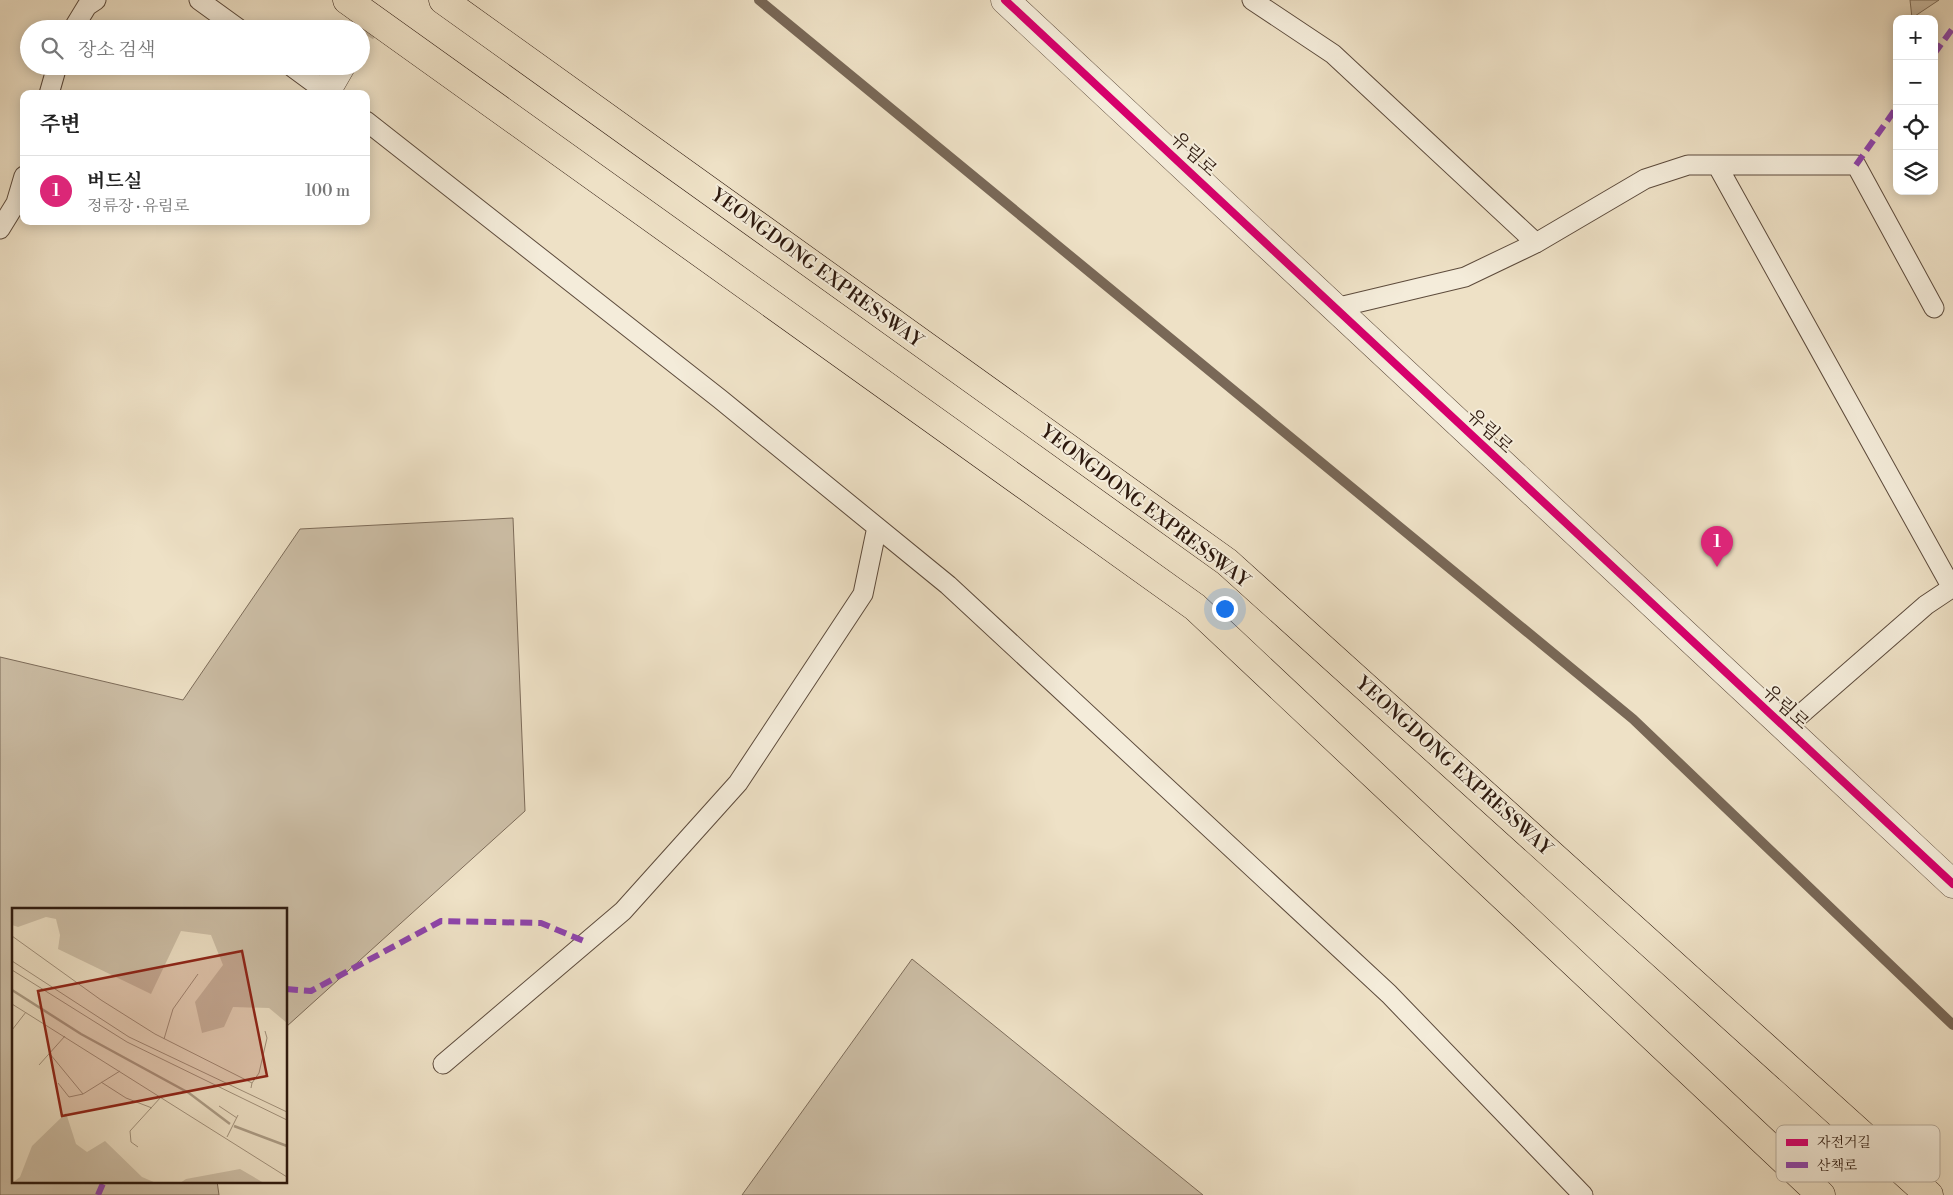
<!DOCTYPE html>
<html lang="ko">
<meta charset="utf-8">
<style>
:root{--surface:#fff;--page:#f2f2f2;--text:#222;--muted:#767676;--line:#e0e0e0;--accent:#db2777}
body{margin:0;font-family:"Libre Bodoni","Noto Serif KR",serif;background:var(--page);color:var(--text)}
.controls{position:absolute;right:15px;top:15px;display:grid;overflow:hidden;border-radius:10px;box-shadow:0 2px 12px #0003}
.controls button{width:45px;height:45px;display:grid;place-items:center;padding:0;border:0;border-bottom:1px solid var(--line);background:var(--surface);color:var(--text);font:25px sans-serif}
.you{position:absolute;left:1224px;top:608px;width:18px;height:18px;margin:-12px;border:4px solid #fff;border-radius:50%;background:#1a73e8;box-shadow:0 0 0 8px #1a73e833}
.badge{display:grid;place-items:center;width:32px;height:32px;border-radius:50%;background:var(--accent);color:#fff;font-size:16px;font-weight:700}
.pin{position:absolute;translate:-50% -41px;filter:drop-shadow(0 1px 2px #0008)}
.pin::after{content:'';position:absolute;top:26px;width:18px;height:15px;background:inherit;clip-path:polygon(0 0,100% 0,50% 100%)}
.list{margin:0;padding:0;list-style:none}
h2{display:flex;justify-content:space-between;align-items:center;height:65px;margin:0;padding:0 20px;font-size:21px}
h2 small{font-size:16px;font-weight:400;color:var(--muted)}
.list li{display:grid;grid-template-columns:32px 1fr auto;gap:15px;align-items:center;box-sizing:border-box;height:70px;padding:0 20px;border-top:1px solid var(--line)}
.list b{display:block;font-size:19px;white-space:nowrap}
.list p{margin:0;font-size:16px;white-space:nowrap;color:var(--muted)}
.list em{font-size:16px;font-style:normal;color:var(--muted)}
.icon{flex:none;width:28px;height:28px;fill:none;stroke:currentColor;stroke-width:2;stroke-linecap:round;stroke-linejoin:round}
.map{position:relative;flex:none;width:1953px;height:1195px;overflow:hidden}
.search{position:absolute;background:var(--surface);box-shadow:0 2px 12px #0003;left:20px;top:20px;width:350px;height:55px;display:flex;align-items:center;gap:12px;box-sizing:border-box;padding:0 18px;border-radius:28px;color:var(--muted);font-size:19px}
.panel{position:absolute;background:var(--surface);box-shadow:0 2px 12px #0003;left:20px;top:90px;width:350px;height:135px;border-radius:10px}
.map>svg:first-child{display:block}
</style>
<div class="map">
<svg width="1953" height="1195" viewBox="0 0 1953 1195">
<rect width="100%" height="100%" fill="#eee1c6"/>
<filter id="stains"><feTurbulence type="fractalNoise" baseFrequency=".004" numOctaves="4"/><feColorMatrix values="0 0 0 0 .2 0 0 0 0 .09 0 0 0 0 .02 0 0 0 .5 -.17"/></filter>
<radialGradient id="worn" r=".72"><stop offset=".6" stop-color="#630" stop-opacity="0"/><stop offset="1" stop-color="#630" stop-opacity=".3"/></radialGradient>
<!-- green -->
<path fill="#cdbfa7" stroke="#7d6c5a" d="M1910,0H1939L1912,18Z
M513,518L525,811L286,1027V909H14V1181H217L219,1195H0V657L183,700L300,529Z
M912,959L1203,1195H742Z"/>
<g fill="none" stroke-linecap="round" stroke-linejoin="round">
<!-- stream -->
<path stroke="#796857" stroke-width="10" d="M759,0L1633,719L1953,1025"/>
<!-- minor-tunnel -->
<path stroke="#c7b9a1" stroke-width="28" stroke-dasharray="28 14" stroke-linecap="butt" d="M361,32L380,0"/>
<defs>
<path id="service" d="M199,0L239,29
M1252,0L1333,54L1536,243
M73,29L87,6L96,0
M291,66L329,94
M49,94L57,66
M366,121L720,399L948,585L1389,994L1583,1195
M1717,165L1952,588
M0,229L16,203L24,176
M1335,308L1465,277L1536,243L1645,179L1688,165H1856L1934,308
M1785,728L1926,605L1953,587
M443,1064L623,911L738,783L863,594L877,527"/>
<path id="minor" d="M326,92L341,66"/>
<path id="tertiary" d="M1005,0L1953,884"/>
<path id="motorway" d="M347,0L1195,607L1821,1195
M443,0L1227,562L1929,1195"/>
</defs>
<!-- service casing -->
<use href="#service" stroke="#5d4b3c" stroke-width="21"/>
<!-- minor casing -->
<use href="#minor" stroke="#5d4b3c" stroke-width="29"/>
<!-- tertiary casing -->
<use href="#tertiary" stroke="#5d4b3c" stroke-width="29"/>
<!-- motorway casing -->
<use href="#motorway" stroke="#2d190e" stroke-width="29"/>
<!-- service -->
<use href="#service" stroke="#f4ecda" stroke-width="19"/>
<!-- minor -->
<use href="#minor" stroke="#f4ecda" stroke-width="28"/>
<!-- tertiary -->
<use href="#tertiary" stroke="#f4ecda" stroke-width="28"/>
<!-- motorway -->
<use href="#motorway" stroke="#eee1c6" stroke-width="28"/>
<!-- quiet -->
<path stroke="#8e44ad" stroke-width="6" stroke-dasharray="12 6" stroke-linecap="butt" d="M1934,54L1953,28
M1856,165L1897,107
M286,989L311,991L441,921L541,923L586,942
M98,1195L104,1181"/>
<defs>
<path id="cycleway" d="M1005,0L1953,884"/>
</defs>
<!-- cycleway casing -->
<use href="#cycleway" stroke="#f4ecda" stroke-width="11"/>
<!-- cycleway -->
<use href="#cycleway" stroke="#d6006c" stroke-width="8"/>
</g>
<g text-anchor="middle" dominant-baseline="central" stroke-width="4" stroke-linejoin="round" paint-order="stroke">
<!-- street labels -->
<g font-size="19" fill="#2d190e" stroke="#f4ecda">
<text transform="translate(1194 154) rotate(43)">유림로</text>
<text transform="translate(817 268) rotate(36)">YEONGDONG EXPRESSWAY</text>
<text transform="translate(1490 431) rotate(43)">유림로</text>
<text transform="translate(1145 506) rotate(37)">YEONGDONG EXPRESSWAY</text>
<text transform="translate(1786 707) rotate(43)">유림로</text>
<text transform="translate(1454 766) rotate(42)">YEONGDONG EXPRESSWAY</text>
</g>
</g>
<!-- overview -->
<g transform="translate(12 908)">
<rect width="275" height="275" fill="#eee1c6"/>
<path d="M0,0H275V115L257,100L221,99L212,119L190,125L183,94L211,57L199,27L169,23L139,86L46,41L48,27L44,11L34,9L6,19L0,17ZM54,205L64,236L75,244L93,233L130,269L144,275H0L8,269L20,238ZM228,261L252,275H168L174,271Z" fill="#cdbfa7"/>
<path fill="none" stroke="#ac9d87" stroke-width="2.5" d="M0,82L69,126L177,185L218,216M222,218L275,238"/>
<path fill="none" stroke="#a1917c" stroke-width="1" d="M0,28L89,92L143,126L240,175L239,180M0,53L117,129L275,204M0,62L115,134L275,212M0,96L275,269M0,122L14,104M152,131L161,101L186,66M38,146L71,186M27,157L53,128M89,174L114,190L140,200M46,175L57,189L71,186L108,163M240,175L247,165L255,130L253,123M207,198L225,210M215,229L226,207M126,239L119,234L118,223L149,189"/>
<path fill="#8f2418" fill-opacity="0.15" stroke="#8f2418" stroke-width="2.5" d="M230,43L255,168L50,208L26,83Z"/>
<rect width="275" height="275" fill="none" stroke="#2d190e" stroke-width="2.5"/>
</g>
<!-- legend -->
<rect x="1776" y="1125" width="164" height="57" rx="8" fill="#f4ecda" stroke="#b8ad9d" stroke-width="1"/>
<rect x="1786" y="1139" width="22" height="7" fill="#d6006c"/>
<rect x="1786" y="1162" width="22" height="6" fill="#8e44ad"/>
<g font-size="14" fill="#2d190e">
<text x="1817" y="1147">자전거길</text>
<text x="1817" y="1170">산책로</text>
</g>
<rect width="100%" height="100%" filter="url(#stains)"/>
<rect width="100%" height="100%" fill="url(#worn)"/>
</svg>
<div class="controls">
<button>+</button>
<button>−</button>
<button><svg class="icon" aria-label="locate" viewBox="0 0 24 24"><circle cx="12" cy="12" r="6"/><path d="M12 2v4M12 18v4M2 12h4M18 12h4"/></svg></button>
<button><svg class="icon" aria-label="layers" viewBox="0 0 24 24"><path d="M12 4l9 5-9 5-9-5zM3 14l9 5 9-5"/></svg></button>
</div>
<div class="you"></div>
<div class="pin badge" style="left:1717px;top:567px">1</div>
<div class="search"><svg class="icon" aria-label="search" viewBox="0 0 24 24"><circle cx="10" cy="10" r="6"/><path d="M15 15l6 6"/></svg>장소 검색</div>
<section class="panel">
<h2>주변<small></small></h2>
<ul class="list">
<li><span class="badge">1</span><div><b>버드실</b><p>정류장 · 유림로</p></div><em>100 m</em></li>
</ul>
</section>
</div>
